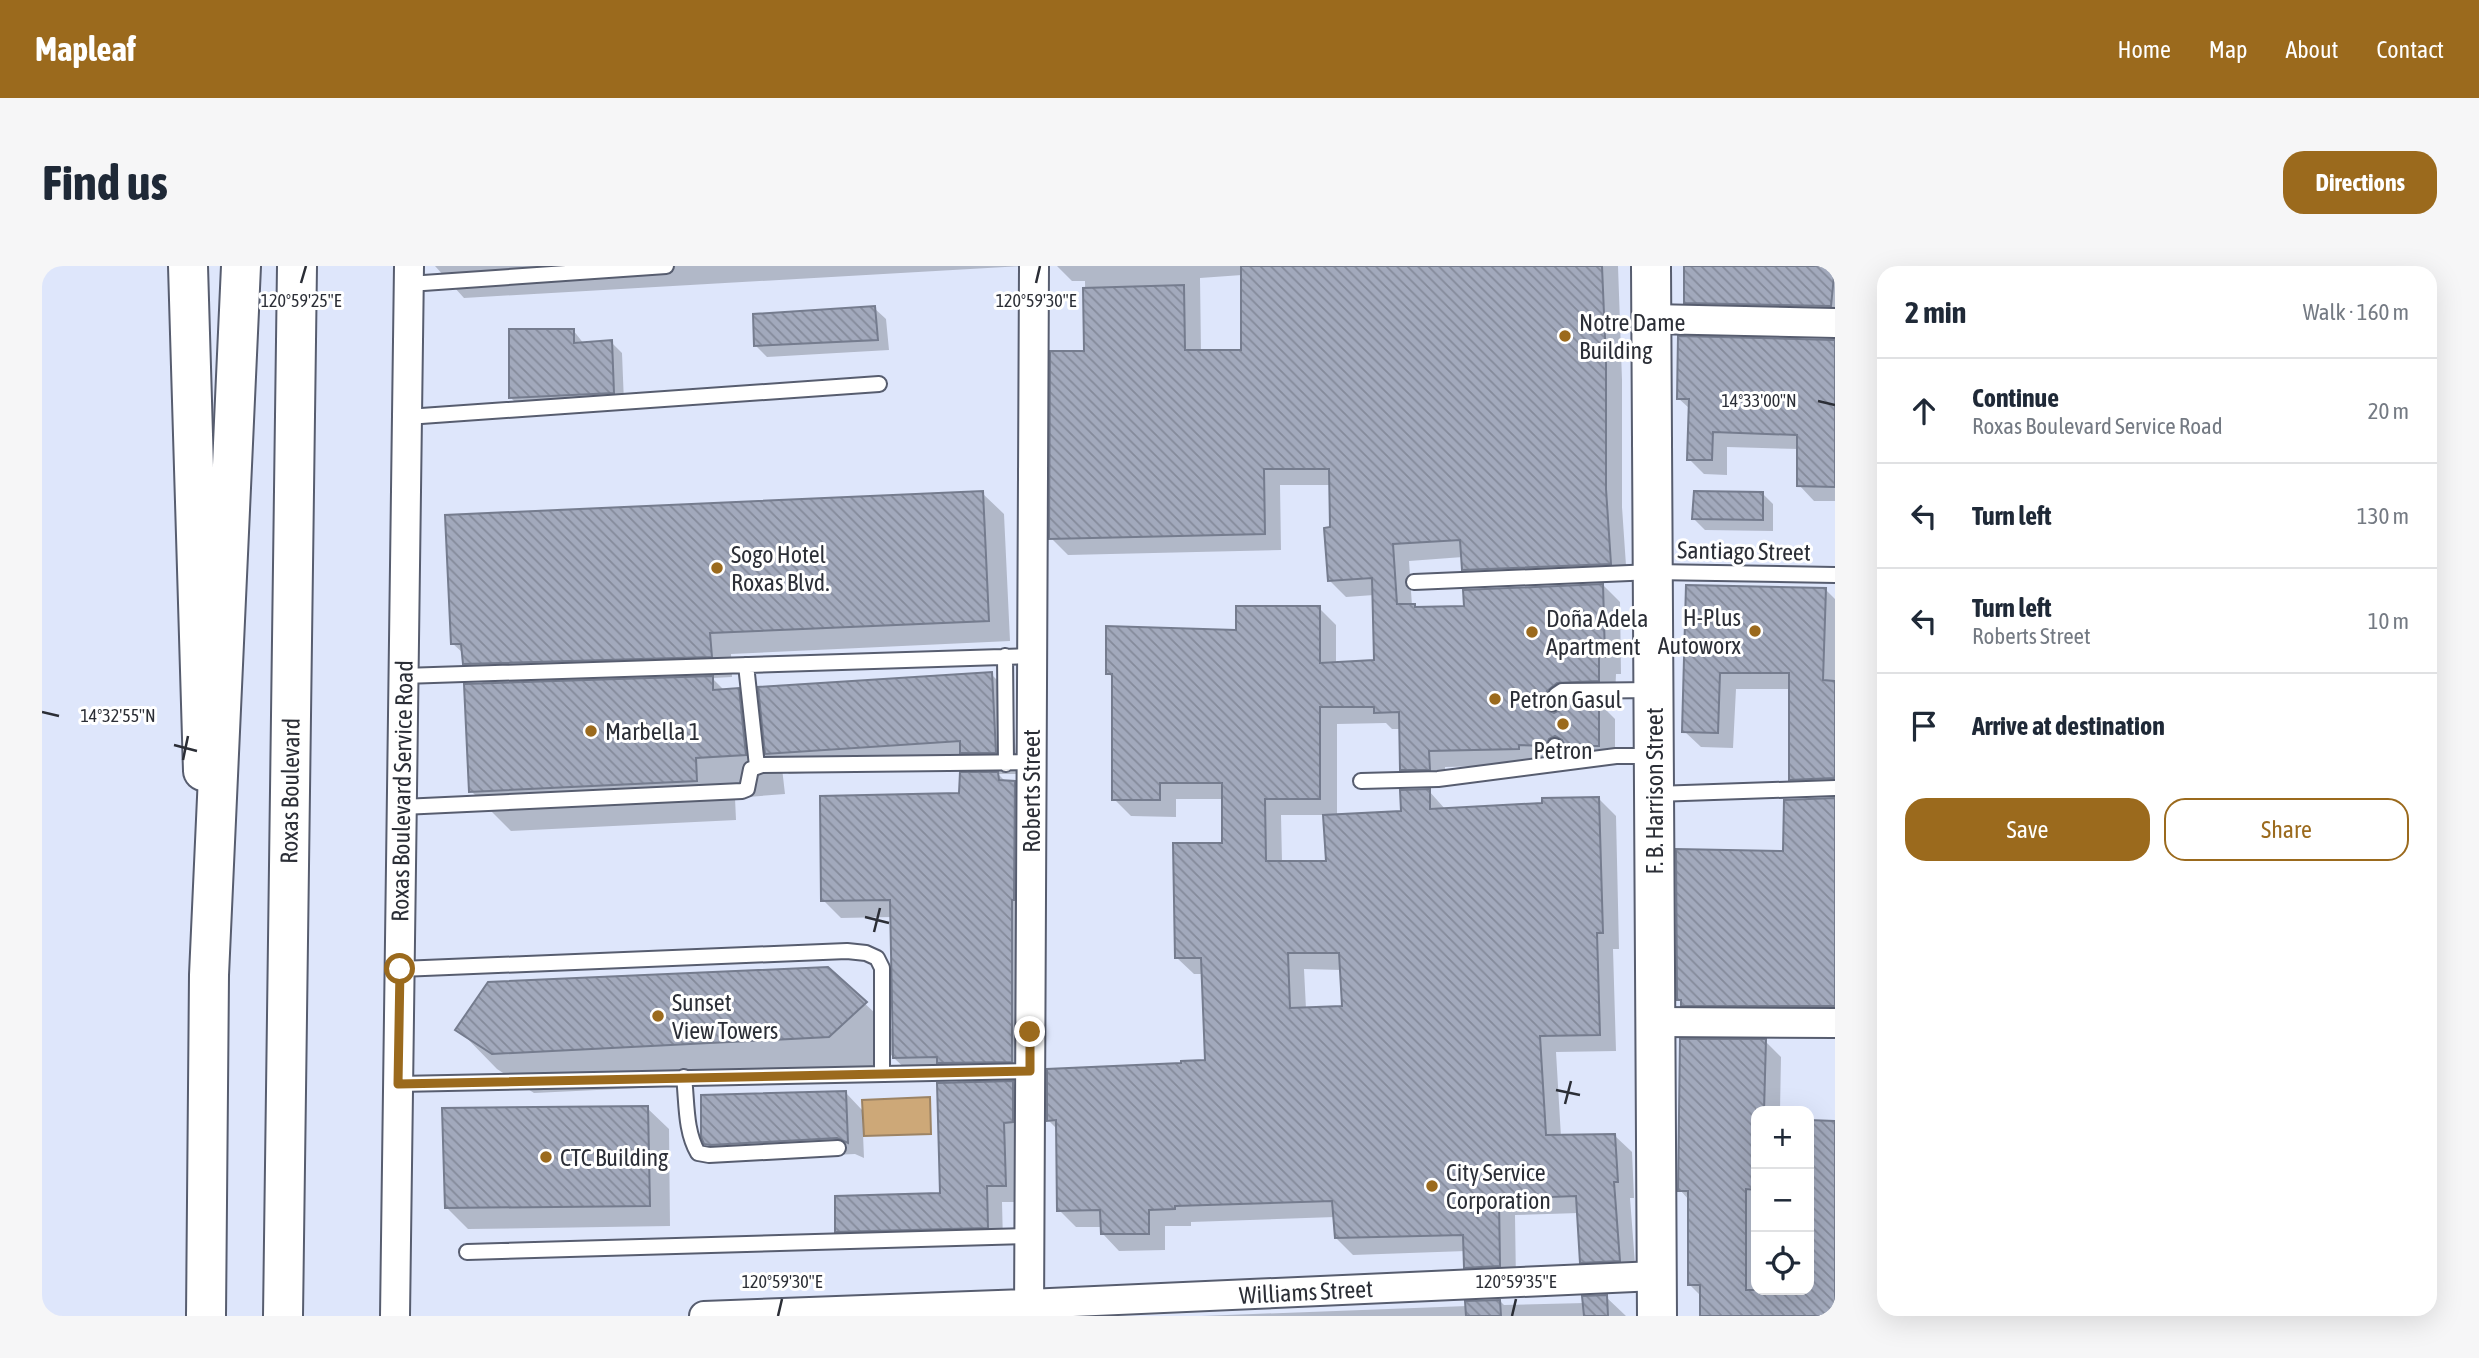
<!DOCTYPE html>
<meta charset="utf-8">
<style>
:root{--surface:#fff;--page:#f6f6f7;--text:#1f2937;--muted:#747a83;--line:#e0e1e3;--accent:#9b6a1d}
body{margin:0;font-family:"Asap Condensed",sans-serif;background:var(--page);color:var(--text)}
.controls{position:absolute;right:21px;bottom:21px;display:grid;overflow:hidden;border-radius:14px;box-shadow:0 7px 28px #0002}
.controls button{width:63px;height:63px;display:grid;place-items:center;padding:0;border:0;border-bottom:2px solid var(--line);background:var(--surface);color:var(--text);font:35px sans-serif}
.stop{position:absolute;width:21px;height:21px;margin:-16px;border:5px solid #9b6a1d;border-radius:50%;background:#fff}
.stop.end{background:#9b6a1d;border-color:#fff;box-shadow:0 2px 7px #0008}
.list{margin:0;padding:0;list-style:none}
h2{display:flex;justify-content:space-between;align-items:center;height:91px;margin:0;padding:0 28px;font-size:30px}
h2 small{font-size:23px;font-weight:400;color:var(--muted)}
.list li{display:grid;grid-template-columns:46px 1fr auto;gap:21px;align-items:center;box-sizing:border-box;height:105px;padding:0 28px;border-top:2px solid var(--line)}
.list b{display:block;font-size:26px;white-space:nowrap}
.list p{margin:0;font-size:23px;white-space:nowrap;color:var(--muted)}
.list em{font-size:23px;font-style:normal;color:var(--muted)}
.actions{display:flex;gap:14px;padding:21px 28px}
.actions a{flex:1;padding:16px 0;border:2px solid var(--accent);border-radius:21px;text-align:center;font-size:24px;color:var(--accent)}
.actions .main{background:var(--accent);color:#fff}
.icon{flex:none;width:38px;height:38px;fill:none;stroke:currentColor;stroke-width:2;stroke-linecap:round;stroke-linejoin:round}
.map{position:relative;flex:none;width:1793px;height:1050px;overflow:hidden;border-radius:21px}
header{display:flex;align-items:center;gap:42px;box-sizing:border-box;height:98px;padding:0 35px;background:var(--accent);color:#fff}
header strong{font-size:33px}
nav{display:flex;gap:38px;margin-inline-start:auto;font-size:24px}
.intro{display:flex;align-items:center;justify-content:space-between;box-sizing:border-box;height:168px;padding:0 42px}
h1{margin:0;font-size:49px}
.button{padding:18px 32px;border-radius:21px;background:var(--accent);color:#fff;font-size:24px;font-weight:700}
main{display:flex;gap:42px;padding:0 42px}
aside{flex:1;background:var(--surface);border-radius:21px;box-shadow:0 7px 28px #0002}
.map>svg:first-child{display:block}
</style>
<header>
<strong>Mapleaf</strong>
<nav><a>Home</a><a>Map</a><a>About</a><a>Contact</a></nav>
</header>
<div class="intro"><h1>Find us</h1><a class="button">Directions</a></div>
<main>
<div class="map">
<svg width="1793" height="1050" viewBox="0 0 1793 1050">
<defs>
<pattern id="building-back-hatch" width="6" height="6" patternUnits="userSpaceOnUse" patternTransform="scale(1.75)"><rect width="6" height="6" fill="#a2a9bc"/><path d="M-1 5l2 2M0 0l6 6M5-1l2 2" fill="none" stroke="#848a9a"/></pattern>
</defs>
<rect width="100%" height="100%" fill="#dee6fb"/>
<!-- water -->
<path fill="#cda878" stroke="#9c8364" stroke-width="2" d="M888,831L889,868L822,870L820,834Z"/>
<!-- shadow -->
<path fill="#0003" fill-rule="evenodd" d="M393,0H981L422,32Z
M1015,0H1576L1580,114V241L1585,314L1438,320L1422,304L1421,291L1367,295L1370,340L1375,342L1424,341L1561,319L1578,336L1579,408H1574L1573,431L1528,433V436H1556L1573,453V497L1541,496L1530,486L1523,489L1520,496L1493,499L1403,501L1404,520L1376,521L1359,504V463H1350L1344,457L1295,458V550L1360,546L1387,525L1404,544L1557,533L1574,550L1577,683H1571L1574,785L1514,786L1519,871L1573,870L1590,886L1592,932H1588L1594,1011L1557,1013L1540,996L1537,947L1473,949L1474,1017L1441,1018L1424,1001V985L1311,989L1294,972L1293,951L1149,956V960H1123V984L1077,985L1061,968L1060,961H1034L1017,944L1016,864L1006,854L1164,796L1161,708H1152L1135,692L1182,578V533H1134V551L1089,550L1072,533V413L1066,407L1277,342L1294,359V398L1333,396L1332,329L1304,331L1287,314L1289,219H1238L1239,284L1026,289L1009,272L1044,87L1043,15H1030ZM1200,9L1201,85L1159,86L1158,12ZM1239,549H1283L1286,596H1240ZM1262,703L1300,704L1302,742L1264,743Z
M1644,0H1793V55L1659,52L1644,36Z
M832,42L844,53L847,84L725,91L714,80Z
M531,64L542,78L569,76L580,87L582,137L480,143L469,132Z
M1793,75V235H1772L1757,219V183L1685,181V209L1662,208L1647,193L1648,143L1636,132Z
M940,227L962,248L968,375L689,388L690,411L670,412L683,425L696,424L721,449L949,408L970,429L975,508H956L964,516H972L990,535L988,813L968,814L987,833L979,936H960L961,977L812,982L795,965L900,929L918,818L909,809L871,810L852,792V787L827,811L492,827L455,803L416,763L786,703L852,765L850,651L799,652L781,634L919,529L941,508L930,497L747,508L740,502L743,528L693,532L694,554L469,565L429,525L443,419L422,398V388L411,378Z
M1720,227L1731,238V265L1663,264L1652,253Z
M1646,321L1784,324L1793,333V529L1765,530L1749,513V423H1694L1691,482L1659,481L1642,465Z
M1793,533V756L1657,755L1637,733L1743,587Z
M1723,775L1739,791L1738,845H1714V1024H1719V1026H1793V1010V1050H1660L1659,1030L1647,1018V934L1638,924Z
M804,827L820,844L822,892L813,888L681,894L664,877Z
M605,842L627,863L628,960L426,963L404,941Z
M1564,1031L1584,1050H1159L1425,1040L1458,1035L1462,1039L1543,1037Z"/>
<!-- building -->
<path fill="url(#building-back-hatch)" stroke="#757c8e" stroke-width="2" fill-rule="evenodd" d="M1199,0H1560L1564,96V223L1569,298L1420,304L1418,274L1351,278L1355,338H1373V341L1422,340L1421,324L1561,318L1563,391H1557V415L1515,417L1505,425L1501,438L1504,444L1512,447L1518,444L1523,435L1557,434V480H1523L1520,474L1513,470L1507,473L1504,480L1477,479V483L1387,485L1388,504H1358L1357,446L1332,447V441H1278V533H1223L1224,595H1284L1281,549L1359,545L1358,524L1388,523V543L1500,537V532L1557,531L1561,667H1555L1558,769L1498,770L1504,869L1573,868L1576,916H1572L1578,995L1538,997L1534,930L1457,933L1458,1000L1422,1002L1421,969L1293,972L1290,935L1133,940V943L1107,944V968H1059L1058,944L1015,945L1014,854L1005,855V803L1139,797V795L1163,794L1159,692H1133L1131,577H1180V517H1118V534H1070V408H1064V360L1194,364V340H1278V397L1332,394L1330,312L1286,315L1282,262L1288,261L1287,203H1222L1223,268L1007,273L1008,85H1042L1041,22L1142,19L1143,84H1199ZM1246,687H1297L1300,740L1248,742Z
M1642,0H1793L1789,40L1642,37Z
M833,40L836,74L712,80L711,48Z
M467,63H532V77L570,74L572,127L467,132Z
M1636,70L1793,74V221L1755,220V169L1671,166L1670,194H1645L1647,133H1635Z
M941,225L947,355L668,367L670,391L421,398L419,378H409L403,249Z
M1652,225L1721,226V254L1650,253Z
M1644,319L1784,322L1781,414L1793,415V512L1747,514V407H1678L1676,467L1640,466Z
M950,406L954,487H918V475L723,488L716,421Z
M671,410V424L697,422L704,489L654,492L655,515L427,526L422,418Z
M918,506H956L957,514L973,515L972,634H970V796L895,797V791L851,792L848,634L779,635L778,530L917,527Z
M1793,532V740H1639V734H1635L1634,583L1741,585L1742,534Z
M786,701L825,736L787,771L450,788L413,764L446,716Z
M1638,773H1724L1722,845L1714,844V924L1704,923V1024H1767V854L1793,855V1050H1658V1019H1646V925H1636Z
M971,815V856L962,857L964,920H945L946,962L793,966V930L898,927L895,817Z
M804,825L806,877L795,872L668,879L662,878L659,871V829Z
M606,840L608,940L403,942L400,842Z
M1565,1029L1566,1050H1542L1540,1030Z
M1458,1034L1459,1050H1424L1423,1035Z"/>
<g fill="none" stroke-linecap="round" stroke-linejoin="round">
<defs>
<path id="service" d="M367,18L624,0
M365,151L837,118
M1372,316L1611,306L1793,309
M963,390L964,498
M704,399L715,500
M361,410L990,390
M1511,437L1514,429L1520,425L1612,424
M1513,480L1515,497
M1319,515L1396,513L1574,490H1611
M1613,528L1793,522
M360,541L700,525L705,523L709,503L720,499L989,496
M358,703L805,685L824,687L835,692L840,702V808
M642,811C645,836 643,865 656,887L667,889L796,882
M356,818L988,805
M425,986L986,970"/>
<path id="minor" d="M1609,53L1793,57
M1614,756L1793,757
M353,1050L367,0
M662,1050L986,1038L1614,1010
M987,1050L992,0"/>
<path id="secondary" d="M1609,0L1615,1050"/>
<path id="primary" d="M146,0L161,505"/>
<path id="trunk" d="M164,1050L167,709L199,0
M241,1050L255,0"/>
</defs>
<!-- service casing -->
<use href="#service" stroke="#575d6f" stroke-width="18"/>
<!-- minor casing -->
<use href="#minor" stroke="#575d6f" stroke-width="32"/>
<!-- secondary casing -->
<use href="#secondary" stroke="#575d6f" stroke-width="42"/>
<!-- primary casing -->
<use href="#primary" stroke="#575d6f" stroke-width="42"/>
<!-- trunk casing -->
<use href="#trunk" stroke="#575d6f" stroke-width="42"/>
<!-- service -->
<use href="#service" stroke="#fff" stroke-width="14"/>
<!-- minor -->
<use href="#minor" stroke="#fff" stroke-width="28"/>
<!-- secondary -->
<use href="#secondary" stroke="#fff" stroke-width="38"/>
<!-- primary -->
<use href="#primary" stroke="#fff" stroke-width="38"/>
<!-- trunk -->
<use href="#trunk" stroke="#fff" stroke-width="38"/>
</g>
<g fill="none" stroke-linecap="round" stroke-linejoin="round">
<!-- route -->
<path stroke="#9b6a1d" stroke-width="9" d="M358,703L356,818L988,805V766"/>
</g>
<!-- ticks -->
<path fill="none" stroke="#2b2e36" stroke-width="2.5" d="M259,17L264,0M994,17L998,0M1776,135L1793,139M0,446L17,450M132,479L155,485M141,494L146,470M823,651L847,657M832,666L838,642M1514,824L1538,829M1523,838L1529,815M736,1050L740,1033M1470,1050L1474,1033"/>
<!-- markers -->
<g fill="#9b6a1d" stroke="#fff" stroke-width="2.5">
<circle cx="1523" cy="70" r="7"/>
<circle cx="675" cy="302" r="7"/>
<circle cx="1713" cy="365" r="7"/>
<circle cx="1490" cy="366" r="7"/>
<circle cx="1453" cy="433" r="7"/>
<circle cx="1521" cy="458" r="7"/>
<circle cx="549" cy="465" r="7"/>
<circle cx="616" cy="750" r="7"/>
<circle cx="504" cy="891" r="7"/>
<circle cx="1390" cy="920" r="7"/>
</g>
<g text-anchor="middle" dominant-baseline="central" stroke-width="6" stroke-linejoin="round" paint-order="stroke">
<!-- poi labels -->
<g font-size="24" fill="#2b2e36" stroke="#fff" text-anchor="start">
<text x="1537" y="56">Notre Dame<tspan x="1537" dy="28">Building</tspan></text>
<text x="689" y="288">Sogo Hotel<tspan x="689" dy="28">Roxas Blvd.</tspan></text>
<text x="1699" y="351" text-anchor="end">H-Plus<tspan x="1699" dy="28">Autoworx</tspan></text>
<text x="1504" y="352">Doña Adela<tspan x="1504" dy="28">Apartment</tspan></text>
<text x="1467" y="433">Petron Gasul</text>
<text x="563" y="465">Marbella 1</text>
<text x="1521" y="484" text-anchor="middle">Petron</text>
<text x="630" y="736">Sunset<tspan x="630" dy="28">View Towers</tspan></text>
<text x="518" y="891">CTC Building</text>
<text x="1404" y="906">City Service<tspan x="1404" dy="28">Corporation</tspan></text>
</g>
<!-- street labels -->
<g font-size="24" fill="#2b2e36" stroke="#fff">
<text transform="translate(1702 285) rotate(1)">Santiago Street</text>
<text transform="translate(248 525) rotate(-89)">Roxas Boulevard</text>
<text transform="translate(360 525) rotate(-89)">Roxas Boulevard Service Road</text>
<text transform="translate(989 525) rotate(-90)">Roberts Street</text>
<text transform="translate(1612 525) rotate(-90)">F. B. Harrison Street</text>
<text transform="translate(1264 1026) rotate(-3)">Williams Street</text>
</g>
</g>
<g font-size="18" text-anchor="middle" fill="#2b2e36" stroke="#fff" stroke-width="6" stroke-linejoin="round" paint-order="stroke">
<text x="994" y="41">120°59'30"E</text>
<text x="259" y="41">120°59'25"E</text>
<text x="1717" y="141">14°33'00"N</text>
<text x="76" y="456">14°32'55"N</text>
<text x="740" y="1022">120°59'30"E</text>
<text x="1474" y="1022">120°59'35"E</text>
</g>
</svg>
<div class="controls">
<button>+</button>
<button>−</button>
<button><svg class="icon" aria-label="locate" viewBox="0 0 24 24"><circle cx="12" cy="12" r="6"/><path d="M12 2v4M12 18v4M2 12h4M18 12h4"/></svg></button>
</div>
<div class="stop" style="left:358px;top:703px"></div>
<div class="stop end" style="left:988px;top:766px"></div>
</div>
<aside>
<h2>2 min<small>Walk · 160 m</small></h2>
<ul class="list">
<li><svg class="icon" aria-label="ahead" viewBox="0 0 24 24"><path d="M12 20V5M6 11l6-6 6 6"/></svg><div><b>Continue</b><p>Roxas Boulevard Service Road</p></div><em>20 m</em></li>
<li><svg class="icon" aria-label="left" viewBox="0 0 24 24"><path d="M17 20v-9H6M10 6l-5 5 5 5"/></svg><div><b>Turn left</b></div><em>130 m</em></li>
<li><svg class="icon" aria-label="left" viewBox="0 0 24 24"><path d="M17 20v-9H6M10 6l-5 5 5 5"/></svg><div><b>Turn left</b><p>Roberts Street</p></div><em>10 m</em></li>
<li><svg class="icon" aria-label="arrive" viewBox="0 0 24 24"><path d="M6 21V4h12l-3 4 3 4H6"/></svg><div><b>Arrive at destination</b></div></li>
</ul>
<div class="actions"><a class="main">Save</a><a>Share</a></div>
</aside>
</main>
